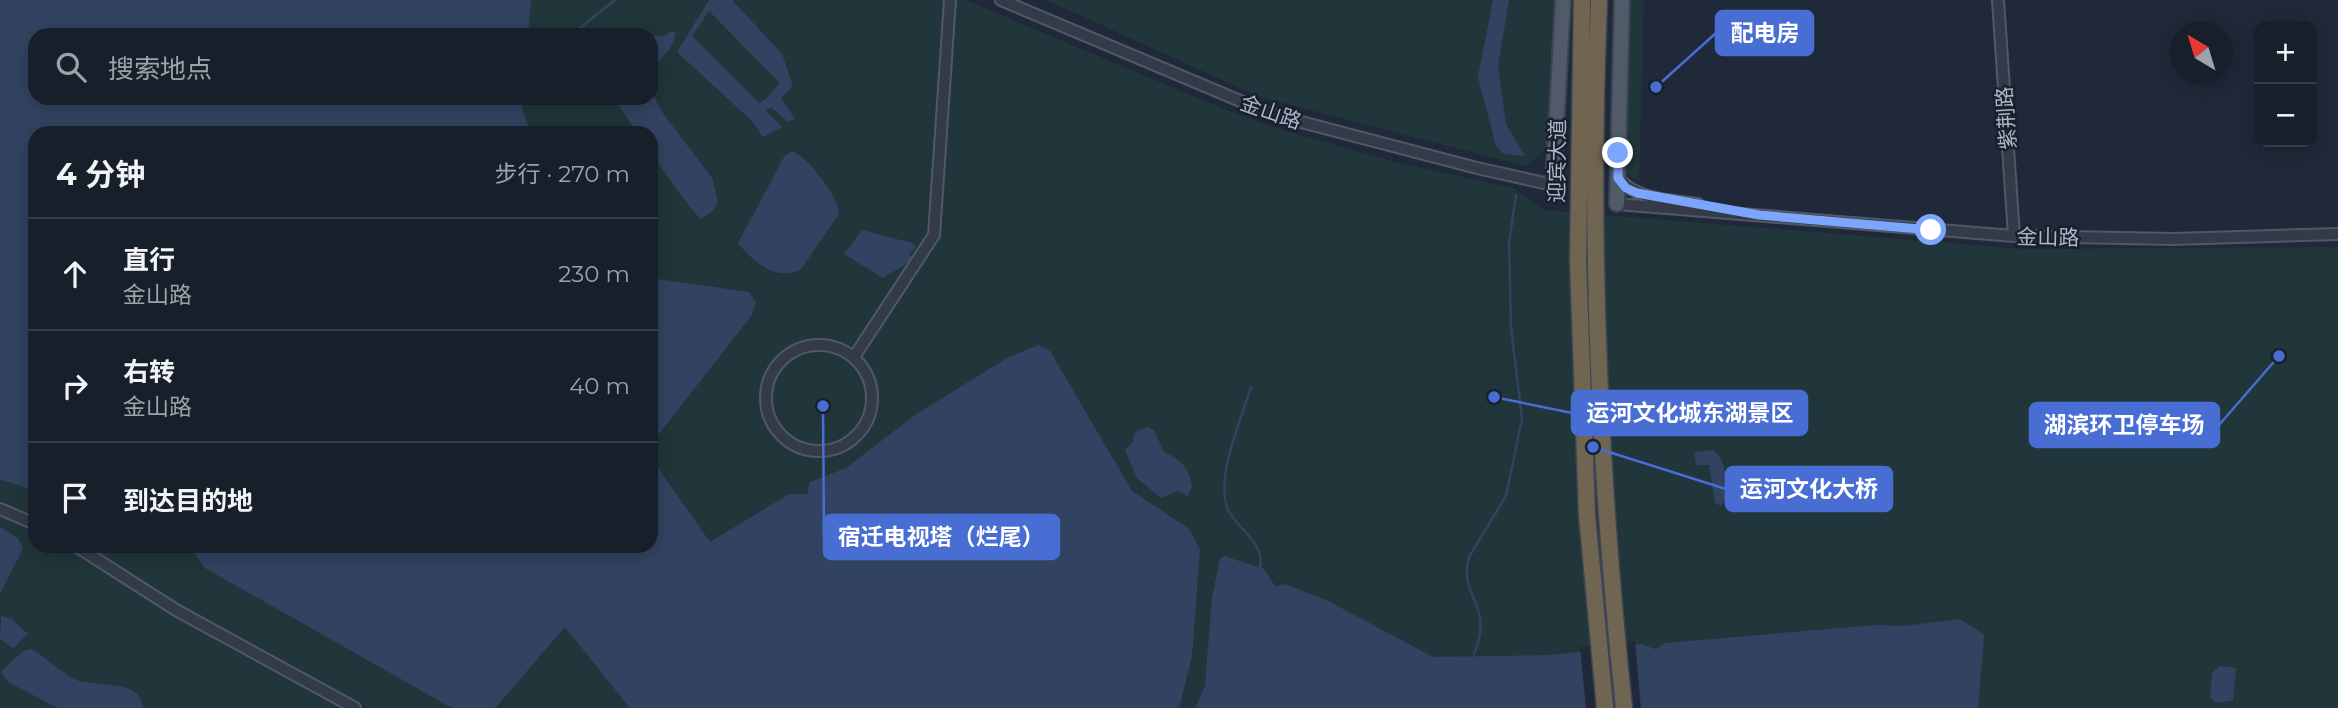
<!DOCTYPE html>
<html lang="zh">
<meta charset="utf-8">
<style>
:root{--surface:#171f2b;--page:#202733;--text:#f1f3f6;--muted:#9ea2a9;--line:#363d47}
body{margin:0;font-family:Montserrat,"Noto Sans SC",sans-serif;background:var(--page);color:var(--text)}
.controls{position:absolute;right:21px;top:21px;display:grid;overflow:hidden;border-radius:14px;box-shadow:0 4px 18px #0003}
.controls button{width:63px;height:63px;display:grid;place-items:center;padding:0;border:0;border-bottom:2px solid var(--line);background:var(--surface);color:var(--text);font:35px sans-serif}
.compass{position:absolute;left:2170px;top:21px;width:63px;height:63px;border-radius:50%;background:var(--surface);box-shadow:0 4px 18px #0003;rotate:322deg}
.stop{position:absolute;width:21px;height:21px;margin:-16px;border:5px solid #7ca6fd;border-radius:50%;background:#fff}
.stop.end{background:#7ca6fd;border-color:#fff;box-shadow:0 2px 7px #0008}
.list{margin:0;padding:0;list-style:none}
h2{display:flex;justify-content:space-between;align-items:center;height:91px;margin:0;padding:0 28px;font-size:30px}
h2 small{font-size:23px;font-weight:400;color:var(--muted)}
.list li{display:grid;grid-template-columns:46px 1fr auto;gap:21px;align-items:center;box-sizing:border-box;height:112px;padding:0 28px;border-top:2px solid var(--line)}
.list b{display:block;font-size:26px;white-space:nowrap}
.list p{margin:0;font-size:23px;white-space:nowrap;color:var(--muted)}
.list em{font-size:23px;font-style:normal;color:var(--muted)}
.icon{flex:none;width:38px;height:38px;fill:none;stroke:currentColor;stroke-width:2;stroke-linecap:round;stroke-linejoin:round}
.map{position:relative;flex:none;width:2338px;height:708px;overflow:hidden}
.search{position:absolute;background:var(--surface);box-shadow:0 4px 18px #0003;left:28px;top:28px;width:630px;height:77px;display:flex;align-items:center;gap:18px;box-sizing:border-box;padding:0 24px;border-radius:21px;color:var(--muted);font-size:26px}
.panel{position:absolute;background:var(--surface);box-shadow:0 4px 18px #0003;left:28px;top:126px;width:630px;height:427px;border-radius:21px}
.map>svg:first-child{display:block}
</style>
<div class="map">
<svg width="2338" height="708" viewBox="0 0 2338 708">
<rect width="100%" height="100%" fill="#1f2939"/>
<!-- green -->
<path fill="#21363a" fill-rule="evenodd" d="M0,0H966L1221,108L1282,130L1399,163L1513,188L1544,210L2023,249L2338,247V708H0ZM35,35H651V98H35ZM35,133H651V546H35Z
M1046,0H1565L1561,139L1525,166L1260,97Z
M1618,0H1644L1639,182L1614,165L1610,154Z"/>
<!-- water -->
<path fill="#324361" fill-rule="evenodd" d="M0,0H531L528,35H35V98H522L523,112L531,133H35V491L0,479Z
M709,0H732L782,54L793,86L781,98L795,119L788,122L771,107L766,111L782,127L763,137L752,121L677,52ZM709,11L780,83L766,99L759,103L692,36Z
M1493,0H1509L1498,67L1506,124L1525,156L1504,154L1496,146L1478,77Z
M673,31L676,34L670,49L651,69V36H663Z
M651,91L662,112L712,178L718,201L714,210L701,219C693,212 653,158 651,150C650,146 651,138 651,133H637L618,104L621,98H651Z
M792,151C808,157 839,197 839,214L801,269C778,283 752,261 738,243L784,157Z
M862,230L912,243L916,247L909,254L914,259L883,278L844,254Z
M651,278L749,292L756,302L752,315L651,444Z
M1038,345L1050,351L1132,491L1189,529L1200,550L1192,656L1179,708H630L565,627L495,708H452L205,568L189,546H651V458L710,542L789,494H807L810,482L846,468L915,415L1007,358Z
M1147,427L1154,430L1164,452C1181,460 1189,467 1192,487L1187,496L1178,491L1161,498L1137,478L1125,450L1133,442L1134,433Z
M1713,450C1726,458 1727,482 1729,497L1721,506L1715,503L1709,465H1696L1694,452Z
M0,527L18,538L23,549L0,593Z
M1224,556L1264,569L1275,586L1285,584L1328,601L1433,657L1552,655L1641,644L1655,649L1666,643L1875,625L1904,626L1960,619L1984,635L1978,708H1195L1205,686L1212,597L1220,559Z
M1,616L11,618L28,634L13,648L0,639Z
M31,649C45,657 58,669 72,678C90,689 141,676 143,708H58L8,682L1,672L23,651Z
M2220,666L2236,668L2233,700L2217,703L2210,698L2212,673Z"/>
<!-- pier -->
<path fill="#1f2939" d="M1635,641L1641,708H1586L1580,647Z"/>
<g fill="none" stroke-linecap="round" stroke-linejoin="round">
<!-- stream -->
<path stroke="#324361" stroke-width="2.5" d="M571,35L615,0
M1251,387C1241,420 1216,475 1227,507C1235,529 1265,540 1260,567
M1474,654C1495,603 1458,599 1469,557L1506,496L1522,419L1511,327L1509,242L1516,195"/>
<defs>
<path id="minor" d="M1001,0L1271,114L1477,168L1553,185
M1998,0L2014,236
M1618,178C1636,200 1671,200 1698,204
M1617,204L2014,236L2173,239L2338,234
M766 398a53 53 0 1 1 106 0a53 53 0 1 1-106 0Z
M854,357L934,235L950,0
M0,509L35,524
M76,546L176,610L355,708"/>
<path id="major" d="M1553,185L1563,0
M1617,204L1622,0"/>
<path id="highway" d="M1582,0L1578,261L1587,515L1605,708
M1599,0C1589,236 1599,473 1624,708"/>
</defs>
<!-- minor casing -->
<use href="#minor" stroke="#505867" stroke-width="14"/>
<!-- major casing -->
<use href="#major" stroke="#3c4453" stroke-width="18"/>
<!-- highway casing -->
<use href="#highway" stroke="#3d4554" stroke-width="19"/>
<!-- minor -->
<use href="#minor" stroke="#333b49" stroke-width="10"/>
<!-- major -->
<use href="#major" stroke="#515a69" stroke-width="14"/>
<!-- highway -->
<use href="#highway" stroke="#6f6550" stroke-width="16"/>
</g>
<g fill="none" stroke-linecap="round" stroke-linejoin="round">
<!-- route -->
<path stroke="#7ca6fd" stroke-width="9" d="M1618,153V178L1626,188L1637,193L1759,215L1931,230"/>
</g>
<g text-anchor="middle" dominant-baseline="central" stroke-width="5" stroke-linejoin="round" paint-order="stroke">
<!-- street labels -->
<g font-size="21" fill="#adb5c6" stroke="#19202d">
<text transform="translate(1271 112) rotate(19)">金山路</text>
<text transform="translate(2006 118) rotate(-94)">紫荆路</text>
<text transform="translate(1557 161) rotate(-89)">迎宾大道</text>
<text transform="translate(2048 237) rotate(1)">金山路</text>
</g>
</g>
<!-- callouts -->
<path fill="none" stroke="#486dd3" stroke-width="2.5" d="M1656 87L1716 33M1494 397L1572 413M2279 356L2219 425M1593 447L1726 489M823 406L824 537"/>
<g fill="#486dd3" stroke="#19202d" stroke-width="2.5">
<circle cx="1656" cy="87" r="7"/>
<circle cx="1494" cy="397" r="7"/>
<circle cx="2279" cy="356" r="7"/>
<circle cx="1593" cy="447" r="7"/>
<circle cx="823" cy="406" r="7"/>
</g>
<g fill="#486dd3" stroke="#486dd3" stroke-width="2.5">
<rect x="1716" y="11" width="97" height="44" rx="7"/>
<rect x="1572" y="391" width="235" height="44" rx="7"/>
<rect x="2030" y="403" width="189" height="44" rx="7"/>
<rect x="1726" y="467" width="166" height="44" rx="7"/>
<rect x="824" y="515" width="235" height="44" rx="7"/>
</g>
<g font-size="23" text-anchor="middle" font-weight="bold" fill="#fff">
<text x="1765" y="41">配电房</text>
<text x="1690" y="421">运河文化城东湖景区</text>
<text x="2124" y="433">湖滨环卫停车场</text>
<text x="1809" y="497">运河文化大桥</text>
<text x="941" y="545">宿迁电视塔（烂尾）</text>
</g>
</svg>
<div class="controls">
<button>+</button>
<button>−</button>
</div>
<svg class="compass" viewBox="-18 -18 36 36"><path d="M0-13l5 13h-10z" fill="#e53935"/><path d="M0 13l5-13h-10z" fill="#9ea2a9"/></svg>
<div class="stop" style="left:1931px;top:230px"></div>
<div class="stop end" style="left:1618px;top:153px"></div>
<div class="search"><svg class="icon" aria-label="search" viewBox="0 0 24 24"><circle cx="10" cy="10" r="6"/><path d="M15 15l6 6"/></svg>搜索地点</div>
<section class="panel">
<h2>4 分钟<small>步行 · 270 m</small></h2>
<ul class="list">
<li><svg class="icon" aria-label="ahead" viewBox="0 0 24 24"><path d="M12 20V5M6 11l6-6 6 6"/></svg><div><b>直行</b><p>金山路</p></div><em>230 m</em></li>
<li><svg class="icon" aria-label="right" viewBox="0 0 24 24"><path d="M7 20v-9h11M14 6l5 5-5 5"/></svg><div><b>右转</b><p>金山路</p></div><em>40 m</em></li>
<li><svg class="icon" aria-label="arrive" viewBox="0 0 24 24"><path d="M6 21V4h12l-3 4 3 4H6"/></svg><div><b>到达目的地</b></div></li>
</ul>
</section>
</div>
